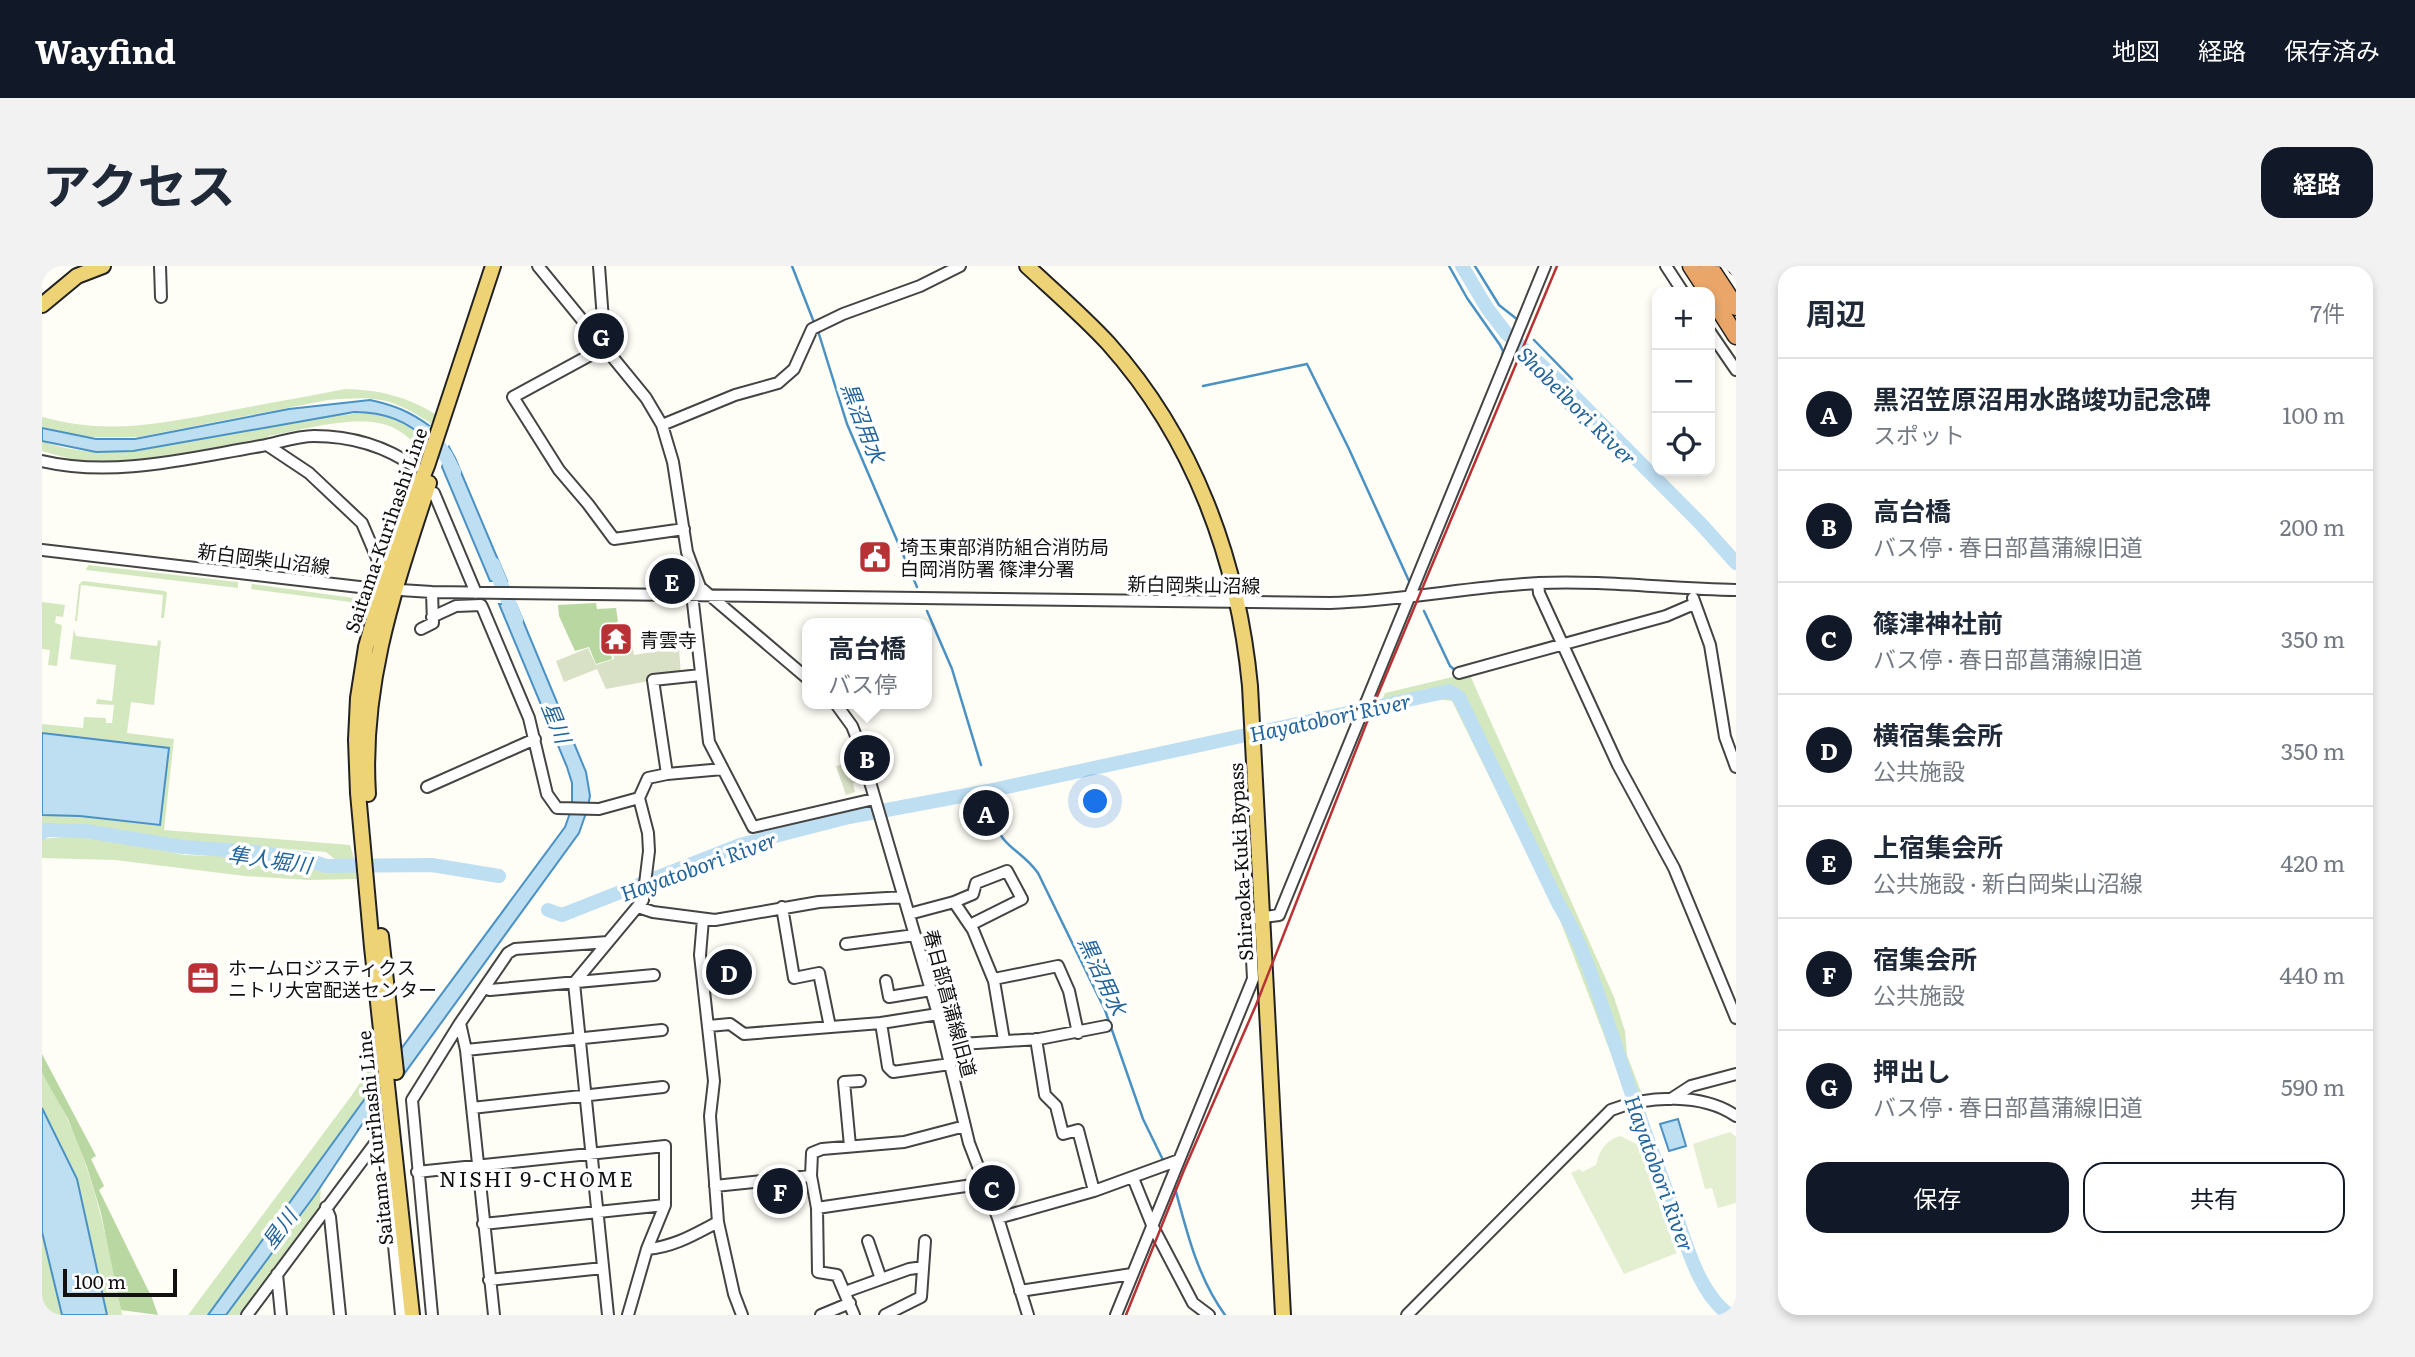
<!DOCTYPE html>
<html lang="ja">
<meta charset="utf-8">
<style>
:root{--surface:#fff;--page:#f2f2f3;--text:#1f2937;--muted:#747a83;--line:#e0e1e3;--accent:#111827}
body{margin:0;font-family:Literata,"Noto Sans JP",serif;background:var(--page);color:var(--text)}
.controls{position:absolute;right:21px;top:21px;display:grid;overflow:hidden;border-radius:14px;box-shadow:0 4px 10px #0003}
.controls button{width:63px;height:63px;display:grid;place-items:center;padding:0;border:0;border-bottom:2px solid var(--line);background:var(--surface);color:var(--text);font:35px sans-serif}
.scale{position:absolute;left:21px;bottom:18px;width:114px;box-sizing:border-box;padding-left:7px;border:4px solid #111;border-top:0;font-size:19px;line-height:24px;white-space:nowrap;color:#111;-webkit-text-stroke:5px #fff;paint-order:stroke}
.you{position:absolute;left:1054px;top:536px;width:24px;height:24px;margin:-18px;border:5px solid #fff;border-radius:50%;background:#1a73e8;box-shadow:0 0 0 10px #1a73e833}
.badge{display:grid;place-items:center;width:46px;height:46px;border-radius:50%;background:var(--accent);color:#fff;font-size:23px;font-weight:700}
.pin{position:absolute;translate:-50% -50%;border:4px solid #fff;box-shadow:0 2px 7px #0006}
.popup{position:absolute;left:760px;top:352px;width:130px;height:91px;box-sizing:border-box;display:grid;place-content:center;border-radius:14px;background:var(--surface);filter:drop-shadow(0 2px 5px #0005);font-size:23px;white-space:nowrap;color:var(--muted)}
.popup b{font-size:26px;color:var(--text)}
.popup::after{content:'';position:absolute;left:50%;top:100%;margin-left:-14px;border:14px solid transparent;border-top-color:var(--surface)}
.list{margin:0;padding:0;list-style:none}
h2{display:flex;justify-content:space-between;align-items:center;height:91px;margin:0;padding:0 28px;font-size:30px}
h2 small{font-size:23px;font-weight:400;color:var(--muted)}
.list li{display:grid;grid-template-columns:46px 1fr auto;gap:21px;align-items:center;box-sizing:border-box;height:112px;padding:0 28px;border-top:2px solid var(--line)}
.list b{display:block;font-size:26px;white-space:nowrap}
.list p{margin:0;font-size:23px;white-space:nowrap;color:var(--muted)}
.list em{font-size:23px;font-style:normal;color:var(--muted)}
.actions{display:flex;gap:14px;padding:21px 28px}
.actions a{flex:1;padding:16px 0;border:2px solid var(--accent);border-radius:21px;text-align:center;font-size:24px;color:var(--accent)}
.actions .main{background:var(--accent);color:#fff}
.icon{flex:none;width:38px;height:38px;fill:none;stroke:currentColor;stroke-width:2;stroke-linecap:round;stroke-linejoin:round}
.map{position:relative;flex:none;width:1694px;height:1049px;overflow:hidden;border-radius:21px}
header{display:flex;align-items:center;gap:42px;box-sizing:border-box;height:98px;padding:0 35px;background:var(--accent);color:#fff}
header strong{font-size:33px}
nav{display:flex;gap:38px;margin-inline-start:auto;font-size:24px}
.intro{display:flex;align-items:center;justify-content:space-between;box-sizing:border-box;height:168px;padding:0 42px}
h1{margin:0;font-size:49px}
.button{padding:18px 32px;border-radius:21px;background:var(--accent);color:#fff;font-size:24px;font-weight:700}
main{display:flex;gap:42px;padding:0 42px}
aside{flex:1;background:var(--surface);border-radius:21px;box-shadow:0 4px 10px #0003}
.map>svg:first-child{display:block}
</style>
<header>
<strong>Wayfind</strong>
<nav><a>地図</a><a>経路</a><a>保存済み</a></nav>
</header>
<div class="intro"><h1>アクセス</h1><a class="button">経路</a></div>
<main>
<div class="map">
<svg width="1694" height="1049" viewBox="0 0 1694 1049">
<rect width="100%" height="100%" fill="#fefdf6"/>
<!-- green -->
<path fill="#d4e8c0" d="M303,123C337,124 364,130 393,148L390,158C348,131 335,130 286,134L97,171H45L0,161V151C66,169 116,158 181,146C222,138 262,131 303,123Z
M325,147C349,150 368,158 385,177L381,186C372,177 364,168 352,162C319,146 261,164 227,170L221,174L67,199L36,195L0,185V175C53,195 106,183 160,173C214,163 269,150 325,147Z
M46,299L196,316V322L44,304Z
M41,315L123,325L125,327L122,352H119L121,329L39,319L35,355H33L37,318Z
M210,318L319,333L325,343L324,346L317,345L316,337L209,323Z
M0,336L23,339L21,351L14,350L13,357L20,359L15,400L6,399L8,384L0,383Z
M32,363L34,370L115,380L116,374L119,375L112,439L89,436L85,467L132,473L122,564L308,579L313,595H295L284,586L110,572L44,560L0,561V458L41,462L42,451L64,452V457H70L72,439L54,438L55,433L70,435L74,399L28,393Z
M1427,407L1572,731L1583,765L1585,789L1601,831L1598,833L1600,843L1605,849L1593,851L1518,654L1410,435L1394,433L1335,447L1343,427Z
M34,570L83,576L143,589L205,591L283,604H314L315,613L266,614L203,610L73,594L0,592V573Z
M337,788L338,812L165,1049H146L310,829Z
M0,807C47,879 64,965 80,1049H65L35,913L0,842Z
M279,918L278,940L199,1049H182Z
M0,966L20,1049H0Z"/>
<!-- forest -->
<path fill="#b8d7a1" d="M554,337L555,343L574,342L576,356L564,359L570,393L554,398L547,381L533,385L517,350L516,339Z
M0,788L54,890L49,893L62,920L57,924L110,1032L116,1049L79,1044L59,947L45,901L26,853L0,807Z"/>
<!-- cemetery -->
<path fill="#d8e1c6" d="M590,380L592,389L637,382L639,409L564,423L555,403L522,416L514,395L546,382L554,399L572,393L570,383Z
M810,496L814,516L811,517L813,526L804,529L794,500Z"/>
<!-- pitch -->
<path fill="#e4efd2" d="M1688,866L1694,871V937L1676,942L1670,922L1663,923L1651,878Z
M1578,870L1595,878L1635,987L1582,1008L1529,907L1538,903L1540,906L1554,899C1558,884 1563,875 1578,870Z"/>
<!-- water -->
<path fill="#bedef2" stroke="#4a91c4" stroke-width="2" d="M328,134C352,139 369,146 389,161L385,175C366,154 339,146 312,146L91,185L54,186L0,175V162L54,173H93L247,143Z
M407,181L413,192L465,315H448L400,201Z
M457,338H474L544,506L548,530L546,540L530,539V517L525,501Z
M0,467L127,482L118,559L38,550L0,549Z
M528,547H544L537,567L362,808L359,783L523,561Z
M338,812L341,827L273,929L184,1049H166Z
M0,842L35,913L65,1049H20L0,966Z
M1636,853L1644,880L1627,885L1618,858Z"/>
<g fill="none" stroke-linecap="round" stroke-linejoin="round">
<!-- stream -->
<path stroke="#4a91c4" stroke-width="2.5" d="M750,0L773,59
M1407,0L1425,32L1458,79L1461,85L1460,93
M1433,0L1457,39L1476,54
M776,65L805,158L875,321
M1492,74L1530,113
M1480,99L1487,104L1539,157
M1161,120L1265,98L1307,183L1367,315
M885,345L910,403L939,499
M1382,345L1408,400L1415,406
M950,549C960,584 977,581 996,607L1063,744L1101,853L1122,896
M1133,922C1145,967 1156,1012 1183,1049"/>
<!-- river -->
<path stroke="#bedef2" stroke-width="14" d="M1420,0L1445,42L1464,67L1519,117L1659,258L1694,297
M387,167L404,190L412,206
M451,298L474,354
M0,567L3,564L43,565L141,581L213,586L263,593L284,600L390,599L457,610
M506,644L520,649L698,579L807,551L946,525L1407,425L1417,431L1516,637C1542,679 1556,729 1572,775C1591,833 1611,890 1633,947C1646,982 1656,1025 1687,1049"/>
<defs>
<path id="minor" d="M118,0L119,31
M496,0L604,132L620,159L631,196L645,286L658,321L766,413
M557,0L563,81L471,131L517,204L546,238L572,273L642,263
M1624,0L1641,26
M1668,66L1694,104
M620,159L693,129L736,117L752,103L770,63L801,48L878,20L918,0
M225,179L267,207L320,257L337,297L347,302
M0,195C72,212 147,192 219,180C236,177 254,170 272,170C309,170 343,180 373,201
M392,227L434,327
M0,284L326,322L390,326L1288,337C1358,335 1426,321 1496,317C1562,314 1628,323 1694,324
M1496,317L1497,327L1576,499L1632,602L1694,752
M650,328L667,476L711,561L832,533
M1651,332L1668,379L1683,471L1694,501
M390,351L414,340L439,339L441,343L487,452L505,528L515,542L557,543L597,532
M379,363L391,357L390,326
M1417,407L1624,350L1652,338
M794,438L810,460L816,475L896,748L927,877L956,952L986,1049
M625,508L611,414L659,409
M385,521L493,473
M912,636L931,664L952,715L962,774
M596,641L611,646L673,654L777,636L862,631
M740,641L752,712L777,707L788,761
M867,648L912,636L931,628L934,617L965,605L980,633L928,659
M804,678L873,669
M952,713L1016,700L1027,725L1036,767
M844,715L847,731L889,724
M442,722L448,724L612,709
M418,757L424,784L452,1049
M839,757L846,801L851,806L908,798
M667,760L688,758L702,768L839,757L896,748
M994,773L1003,829L1014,840L1021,868L1036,864L1052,925
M904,779L997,773L1064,760
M424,784L620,764
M1629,833L1649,820L1694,808
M430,842L621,821
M808,880L802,816L818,815
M375,906L623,880V939L605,983L586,1049
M769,910L770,887L780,883L862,876L923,860
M1091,912L1110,959L1151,1037L1167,1049
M673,920L769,910L775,942L944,917
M284,941L288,951L298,1049
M775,942L776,1006L795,1009L812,1049
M956,952L1052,925L1137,894
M676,956L692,1028L700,1049
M441,958L623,939
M826,975L839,1013
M605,983C632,981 653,968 676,956L668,850L672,815L658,689L661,653
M235,1008L239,1049
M447,1014L561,1002
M978,1025L1090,1008
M803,1026L867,1003L881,1001
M205,1049L334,876L342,880L359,1049
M390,1049L370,834L418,757L466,687L473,683L566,676
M566,1049L532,717L601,634L607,585L606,567L597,532L606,512L625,508L681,503
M779,1049L808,1037
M843,1049L879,1031L883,975
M1074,1049L1211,713L1208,653L1237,649L1503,0
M1365,1049L1569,844C1606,829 1661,827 1694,850"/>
<path id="major" d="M985,0C1012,25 1041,50 1066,77C1152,173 1196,294 1208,420L1241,1049
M1694,0V1
M0,39L35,10L61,0
M326,528C319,416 353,322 387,217
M339,670L354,806
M370,1049L330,681L316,527L314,474L316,432L324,381L340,324L362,257L385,200L451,0"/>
<path id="highway" d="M1649,0L1666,26
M1667,0L1694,41
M1668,29L1694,70"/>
</defs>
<!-- minor casing -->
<use href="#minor" stroke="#444" stroke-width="14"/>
<!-- major casing -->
<use href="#major" stroke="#222" stroke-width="18"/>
<!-- highway casing -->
<use href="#highway" stroke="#222" stroke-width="19"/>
<!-- minor -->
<use href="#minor" stroke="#fff" stroke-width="10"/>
<!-- major -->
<use href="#major" stroke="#eed376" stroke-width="14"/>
<!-- highway -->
<use href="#highway" stroke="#eaa668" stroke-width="16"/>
<!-- rail -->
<path stroke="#b83235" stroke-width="2.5" d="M1084,1049L1142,904L1214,739L1334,433L1515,0"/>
</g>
<!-- icons -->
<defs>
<symbol id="civic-square" viewBox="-11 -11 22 22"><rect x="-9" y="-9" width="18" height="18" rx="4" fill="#b83235" stroke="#fff"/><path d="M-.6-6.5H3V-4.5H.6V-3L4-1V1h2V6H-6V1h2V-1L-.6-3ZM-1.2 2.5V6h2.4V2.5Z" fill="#fff"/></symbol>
<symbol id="temple-square" viewBox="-11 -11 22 22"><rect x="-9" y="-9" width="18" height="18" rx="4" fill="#b83235" stroke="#fff"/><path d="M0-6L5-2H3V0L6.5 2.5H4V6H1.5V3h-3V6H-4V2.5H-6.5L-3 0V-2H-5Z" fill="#fff"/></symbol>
<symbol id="office-square" viewBox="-11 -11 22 22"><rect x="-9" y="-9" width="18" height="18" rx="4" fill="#b83235" stroke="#fff"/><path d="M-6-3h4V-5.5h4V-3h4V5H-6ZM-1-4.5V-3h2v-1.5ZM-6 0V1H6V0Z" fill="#fff"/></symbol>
</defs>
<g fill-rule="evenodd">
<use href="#civic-square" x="814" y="272" width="38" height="38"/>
<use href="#temple-square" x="555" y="354" width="38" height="38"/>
<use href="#office-square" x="142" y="693" width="38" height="38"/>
</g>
<g text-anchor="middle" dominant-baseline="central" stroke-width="7" stroke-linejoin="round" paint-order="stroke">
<!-- street labels -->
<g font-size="19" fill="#111" stroke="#fff">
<text transform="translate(343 264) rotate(-71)">Saitama-Kurihashi Line</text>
<text transform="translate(222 292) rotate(7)">新白岡柴山沼線</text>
<text transform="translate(1152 318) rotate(1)">新白岡柴山沼線</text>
<text transform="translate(1198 596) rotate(-93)">Shiraoka-Kuki Bypass</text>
<text transform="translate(909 737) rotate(75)">春日部菖蒲線旧道</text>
<text transform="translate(332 872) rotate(-96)">Saitama-Kurihashi Line</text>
</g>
<!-- poi labels -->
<g font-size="19" fill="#111" stroke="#fff" text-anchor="start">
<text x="858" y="280">埼玉東部消防組合消防局<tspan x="858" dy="22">白岡消防署 篠津分署</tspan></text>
<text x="598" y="373">青雲寺</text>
<text x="186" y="701">ホームロジスティクス<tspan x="186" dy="22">ニトリ大宮配送センター</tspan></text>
</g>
<!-- water labels -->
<g font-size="21" font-style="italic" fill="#22649b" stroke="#fff">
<text transform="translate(1536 139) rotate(45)">Shobeibori River</text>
<text transform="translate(823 156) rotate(69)">黒沼用水</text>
<text transform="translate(1288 450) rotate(-12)">Hayatobori River</text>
<text transform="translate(516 456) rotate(68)">星川</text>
<text transform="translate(228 592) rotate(8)">隼人堀川</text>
<text transform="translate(656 599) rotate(-20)">Hayatobori River</text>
<text transform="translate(1062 709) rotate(65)">黒沼用水</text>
<text transform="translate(1619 907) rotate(70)">Hayatobori River</text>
<text transform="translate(236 962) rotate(-54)">星川</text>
</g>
<!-- neighbourhood labels -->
<g font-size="21" letter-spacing="2" fill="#111" stroke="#fff">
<text x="495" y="911">NISHI 9-CHOME</text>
</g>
</g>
</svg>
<div class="controls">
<button>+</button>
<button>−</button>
<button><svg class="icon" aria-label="locate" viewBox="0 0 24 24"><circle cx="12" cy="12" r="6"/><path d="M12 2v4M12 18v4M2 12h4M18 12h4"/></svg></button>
</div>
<div class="scale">100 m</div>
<div class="you"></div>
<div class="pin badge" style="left:944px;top:547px">A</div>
<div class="pin badge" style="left:825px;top:492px">B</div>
<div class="popup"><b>高台橋</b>バス停</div>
<div class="pin badge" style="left:950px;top:922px">C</div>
<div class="pin badge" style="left:687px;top:706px">D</div>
<div class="pin badge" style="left:630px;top:315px">E</div>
<div class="pin badge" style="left:738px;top:925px">F</div>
<div class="pin badge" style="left:559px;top:70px">G</div>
</div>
<aside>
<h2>周辺<small>7件</small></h2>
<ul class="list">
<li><span class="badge">A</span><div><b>黒沼笠原沼用水路竣功記念碑</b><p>スポット</p></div><em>100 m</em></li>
<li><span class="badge">B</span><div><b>高台橋</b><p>バス停 · 春日部菖蒲線旧道</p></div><em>200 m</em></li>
<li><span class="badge">C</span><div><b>篠津神社前</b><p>バス停 · 春日部菖蒲線旧道</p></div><em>350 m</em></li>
<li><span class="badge">D</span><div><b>横宿集会所</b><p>公共施設</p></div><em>350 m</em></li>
<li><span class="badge">E</span><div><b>上宿集会所</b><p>公共施設 · 新白岡柴山沼線</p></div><em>420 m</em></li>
<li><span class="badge">F</span><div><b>宿集会所</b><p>公共施設</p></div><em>440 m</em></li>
<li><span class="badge">G</span><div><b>押出し</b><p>バス停 · 春日部菖蒲線旧道</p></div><em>590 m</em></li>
</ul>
<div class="actions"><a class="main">保存</a><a>共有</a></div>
</aside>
</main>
